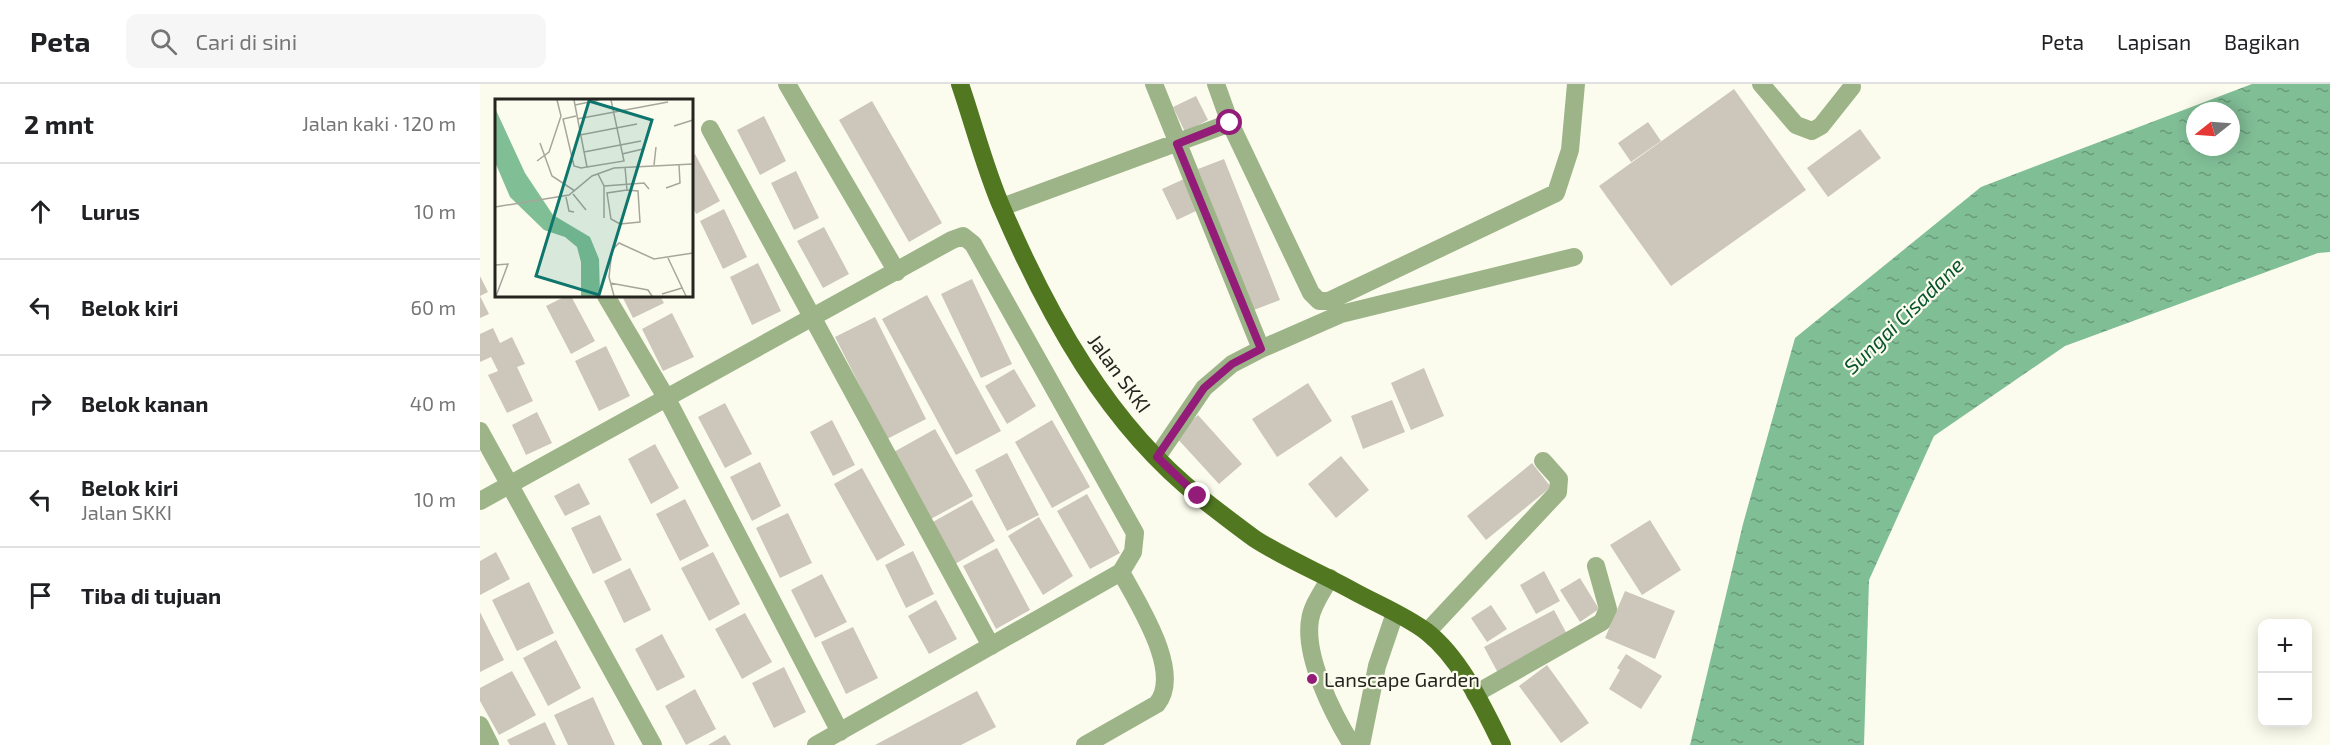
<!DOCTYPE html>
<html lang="id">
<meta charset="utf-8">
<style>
:root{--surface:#fff;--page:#f6f6f6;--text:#202124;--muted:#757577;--line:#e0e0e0}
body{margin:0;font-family:"Exo 2",sans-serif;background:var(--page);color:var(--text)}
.controls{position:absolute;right:18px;bottom:18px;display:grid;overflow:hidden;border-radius:12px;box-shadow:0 3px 15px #0003}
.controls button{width:54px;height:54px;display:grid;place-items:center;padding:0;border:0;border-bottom:2px solid var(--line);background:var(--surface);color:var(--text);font:30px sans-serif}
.compass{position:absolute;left:1706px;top:18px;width:54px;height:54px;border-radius:50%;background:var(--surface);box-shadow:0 3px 15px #0003;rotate:253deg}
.stop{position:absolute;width:18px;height:18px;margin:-14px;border:4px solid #931c79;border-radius:50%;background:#fff}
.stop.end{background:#931c79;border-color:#fff;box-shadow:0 2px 6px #0008}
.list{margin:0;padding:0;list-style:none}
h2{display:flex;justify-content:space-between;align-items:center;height:78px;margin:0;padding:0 24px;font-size:26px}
h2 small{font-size:20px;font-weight:400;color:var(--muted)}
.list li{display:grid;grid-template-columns:39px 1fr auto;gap:18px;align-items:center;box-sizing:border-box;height:96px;padding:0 24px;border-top:2px solid var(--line)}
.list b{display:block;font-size:22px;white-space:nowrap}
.list p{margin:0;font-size:20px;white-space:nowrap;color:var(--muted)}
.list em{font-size:20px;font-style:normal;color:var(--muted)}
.icon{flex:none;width:33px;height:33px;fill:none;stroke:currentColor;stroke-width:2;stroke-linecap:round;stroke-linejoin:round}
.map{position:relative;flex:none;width:1850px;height:661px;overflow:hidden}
header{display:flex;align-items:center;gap:36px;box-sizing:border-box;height:84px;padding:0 30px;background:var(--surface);border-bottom:2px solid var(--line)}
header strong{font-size:28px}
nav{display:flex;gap:33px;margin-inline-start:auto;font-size:21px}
.search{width:420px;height:54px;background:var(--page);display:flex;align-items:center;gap:15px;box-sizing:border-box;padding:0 21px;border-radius:12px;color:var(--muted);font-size:22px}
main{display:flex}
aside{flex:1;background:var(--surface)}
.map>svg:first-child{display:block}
</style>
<header>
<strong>Peta</strong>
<div class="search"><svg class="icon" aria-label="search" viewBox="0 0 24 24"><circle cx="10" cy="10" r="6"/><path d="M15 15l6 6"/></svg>Cari di sini</div>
<nav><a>Peta</a><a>Lapisan</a><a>Bagikan</a></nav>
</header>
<main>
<aside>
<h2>2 mnt<small>Jalan kaki · 120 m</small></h2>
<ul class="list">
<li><svg class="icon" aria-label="ahead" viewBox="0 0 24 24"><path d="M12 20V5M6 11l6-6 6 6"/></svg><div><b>Lurus</b></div><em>10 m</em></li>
<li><svg class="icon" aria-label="left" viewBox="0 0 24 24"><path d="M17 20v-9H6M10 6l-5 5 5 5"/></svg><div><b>Belok kiri</b></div><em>60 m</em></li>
<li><svg class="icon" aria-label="right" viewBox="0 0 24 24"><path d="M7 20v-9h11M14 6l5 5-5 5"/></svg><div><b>Belok kanan</b></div><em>40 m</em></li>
<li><svg class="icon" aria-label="left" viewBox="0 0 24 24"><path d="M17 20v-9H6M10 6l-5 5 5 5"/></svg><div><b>Belok kiri</b><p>Jalan SKKI</p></div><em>10 m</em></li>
<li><svg class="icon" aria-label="arrive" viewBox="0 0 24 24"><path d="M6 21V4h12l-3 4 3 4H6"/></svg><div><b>Tiba di tujuan</b></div></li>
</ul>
</aside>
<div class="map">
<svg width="1850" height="661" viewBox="0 0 1850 661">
<defs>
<pattern id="water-ripples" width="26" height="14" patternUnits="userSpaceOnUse" patternTransform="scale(1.5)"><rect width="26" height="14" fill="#80be96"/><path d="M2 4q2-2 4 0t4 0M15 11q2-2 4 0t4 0" fill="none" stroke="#699a7a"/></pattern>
</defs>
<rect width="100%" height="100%" fill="#fcfcee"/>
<!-- water -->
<path fill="url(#water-ripples)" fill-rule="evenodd" d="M1772,0H1850V168L1838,169L1585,262L1454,352L1389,496L1384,661H1210L1263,440L1315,254L1501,103ZM1715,27H1751V63H1715Z"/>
<!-- building -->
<path fill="#cdc6ba" d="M1254,5L1326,106L1191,202L1119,102Z
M716,12L728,36L705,48L693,23Z
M392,17L462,139L429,158L359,36Z
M284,32L306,77L280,91L257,46Z
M1168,38L1181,57L1151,78L1138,59Z
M1380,45L1401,74L1348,113L1327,84Z
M215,70L240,117L216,130L212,121V72Z
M744,75L800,216L774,226L718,85Z
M316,87L339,134L314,146L291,99Z
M704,95L718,126L697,136L682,105Z
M244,125L267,173L243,185L220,137Z
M344,143L369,190L343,204L317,157Z
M278,179L301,227L272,241L250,193Z
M0,192L8,208L0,212L9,230L0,234Z
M492,195L532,280L501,294L461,210Z
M447,211L521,347L476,371L402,235Z
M86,212H91L115,257L91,270L66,222Z
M142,212H180L184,219L153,234Z
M192,229L214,273L183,287L162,245Z
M395,233L446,335L407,355L355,253Z
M13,244L20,259L32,253L45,280L37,283L53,317L27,329L8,291L18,287L11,273L0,278V250Z
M126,262L150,312L119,327L95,277Z
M944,284L964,332L931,346L911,299Z
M534,285L556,322L527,340L505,302Z
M828,299L852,337L797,373L772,335Z
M912,316L925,348L883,365L871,332Z
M245,319L272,370L245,384L218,333Z
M57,328L72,359L46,371L32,341Z
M718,331L762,380L739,400L695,352Z
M352,336L375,381L353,392L330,348Z
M572,336L610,403L572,424L535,358Z
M455,345L493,412L449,436L412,369Z
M175,360L199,404L171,420L148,375Z
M527,369L559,431L527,447L495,386Z
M861,372L889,406L856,434L828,400Z
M280,378L301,422L272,437L250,393Z
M1052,379L1071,403L1006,456L987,432Z
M382,384L425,461L397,477L354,400Z
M99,399L110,420L85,432L74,412Z
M607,410L640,469L610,485L577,427Z
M205,415L229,462L200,477L176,430Z
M492,416L515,457L475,480L451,439Z
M308,429L332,479L300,494L276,444Z
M120,431L142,476L113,490L91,444Z
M559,433L593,492L563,511L528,452Z
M1170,436L1201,486L1162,511L1130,461Z
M517,464L550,526L516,545L483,482Z
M433,467L454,510L426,524L405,481Z
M16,468L30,495L0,511V477Z
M233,468L260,520L229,537L201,484Z
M150,484L171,526L144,539L124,497Z
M1064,487L1080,517L1056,530L1040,501Z
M342,490L367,538L335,554L311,506Z
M1100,494L1119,525L1100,538L1080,506Z
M49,498L74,549L37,567L12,516Z
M1145,507L1195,527L1175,575L1125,554Z
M456,516L477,555L449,570L428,532Z
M1011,521L1027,545L1007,558L991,534Z
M1074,526L1088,552L1018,589L1004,563Z
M0,528L24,576L0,588Z
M265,529L292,578L262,595L235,545Z
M373,543L398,594L366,610L341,558Z
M182,550L205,593L177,607L155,565Z
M76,556L101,604L68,622L43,574Z
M1146,570L1182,592L1161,625L1129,605L1140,586L1137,584Z
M1067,581L1109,639L1081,659L1039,602Z
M304,583L326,628L294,644L272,599Z
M32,587L56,631L19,651L0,617V604Z
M215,605L236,645L206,661L185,622Z
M497,607L516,643L481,661H395Z
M113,613L135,661H88L74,631Z
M65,638L76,661H30L27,656Z
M245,651L251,661H228Z"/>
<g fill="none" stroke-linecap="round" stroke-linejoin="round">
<!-- minor -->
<path stroke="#9db489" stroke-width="18" d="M307,0L417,188
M674,0L781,265
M1281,0L1316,41L1332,47L1341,42L1372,3
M750,39L831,209L839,217H849L1076,109L1090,66L1096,0
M230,45L511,562
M522,123L750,39L736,0
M126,212L187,315L360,648
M0,347L173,661
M677,373L724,304L752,280L781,265L861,230L1094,173
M0,417L472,156L483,152L493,160L655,449L653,468L641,488
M850,494C843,507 832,521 830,536C824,573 853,630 872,661
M947,548L1078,408L1079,395L1063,377
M995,610L1122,538L1128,525L1116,482
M0,641L10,661
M336,661L641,488C658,520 703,588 677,620L605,661
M881,661L897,582L915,529"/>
<!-- major -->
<path stroke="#517720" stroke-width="18" d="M480,0C494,41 505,85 522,124C568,231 628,341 721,414C739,428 757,442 775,455C806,475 843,490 875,508C899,521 926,532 947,548C981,575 1003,623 1022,661"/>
</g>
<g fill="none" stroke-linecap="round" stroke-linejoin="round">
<!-- route -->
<path stroke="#931c79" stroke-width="8" d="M718,412L677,373L724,304L752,280L781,265L697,60L750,39"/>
</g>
<!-- markers -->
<circle fill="#931c79" stroke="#fcfcee" stroke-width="2" cx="832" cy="595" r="6"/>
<g text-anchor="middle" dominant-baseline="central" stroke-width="4.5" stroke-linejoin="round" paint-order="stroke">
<!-- street labels -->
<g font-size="20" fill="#252520" stroke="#fcfcee">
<text transform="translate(640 289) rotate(54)">Jalan SKKI</text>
</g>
<!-- poi labels -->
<g font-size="20" fill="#252520" stroke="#fcfcee" text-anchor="start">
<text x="844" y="595">Lanscape Garden</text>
</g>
<!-- water labels -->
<g font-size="21" font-style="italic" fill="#07542f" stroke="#fcfcee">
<text transform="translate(1423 231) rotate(-44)">Sungai Cisadane</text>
</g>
</g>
<!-- overview -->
<g transform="translate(15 15)">
<rect width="198" height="198" fill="#fcfcee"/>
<path d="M0,9L30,74L58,116L95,138L104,160L105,197H86V163L82,148L70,138L49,131L15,98L0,63Z" fill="#80be96"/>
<path fill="none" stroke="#a6a69c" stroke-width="1.5" d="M79,1L92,68L86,69L79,67L68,20L81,17M80,6L104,1M82,20L173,3M179,27L198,21M85,36L142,25M45,44L57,77L80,92M89,53L146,42M127,55L148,50M42,62L54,53L66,17L62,1M159,66L161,48M92,68L129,62L116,1M130,68L132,91L143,92L145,123L125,125L116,120L112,94L132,91M103,75L109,87V119M109,87L149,84L154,90M171,89L185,84L184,66M78,95L91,111M71,98L74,112L79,113M0,108L74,96L97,77L119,69L198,65M173,159L191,197M0,166L13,165L1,197M115,184L153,191L157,197M167,195L187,189M119,197L114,178L117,151L124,144L159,160L198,154"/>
<path fill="#0f766e" fill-opacity="0.15" stroke="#0f766e" stroke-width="3" d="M94,2L157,21L104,196L41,177Z"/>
<rect width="198" height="198" fill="none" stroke="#252520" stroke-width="3"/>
</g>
</svg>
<div class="controls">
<button>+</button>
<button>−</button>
</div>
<svg class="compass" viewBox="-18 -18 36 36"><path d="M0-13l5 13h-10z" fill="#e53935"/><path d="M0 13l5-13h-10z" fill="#757577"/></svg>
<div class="stop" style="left:750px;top:39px"></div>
<div class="stop end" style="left:718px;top:412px"></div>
</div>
</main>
